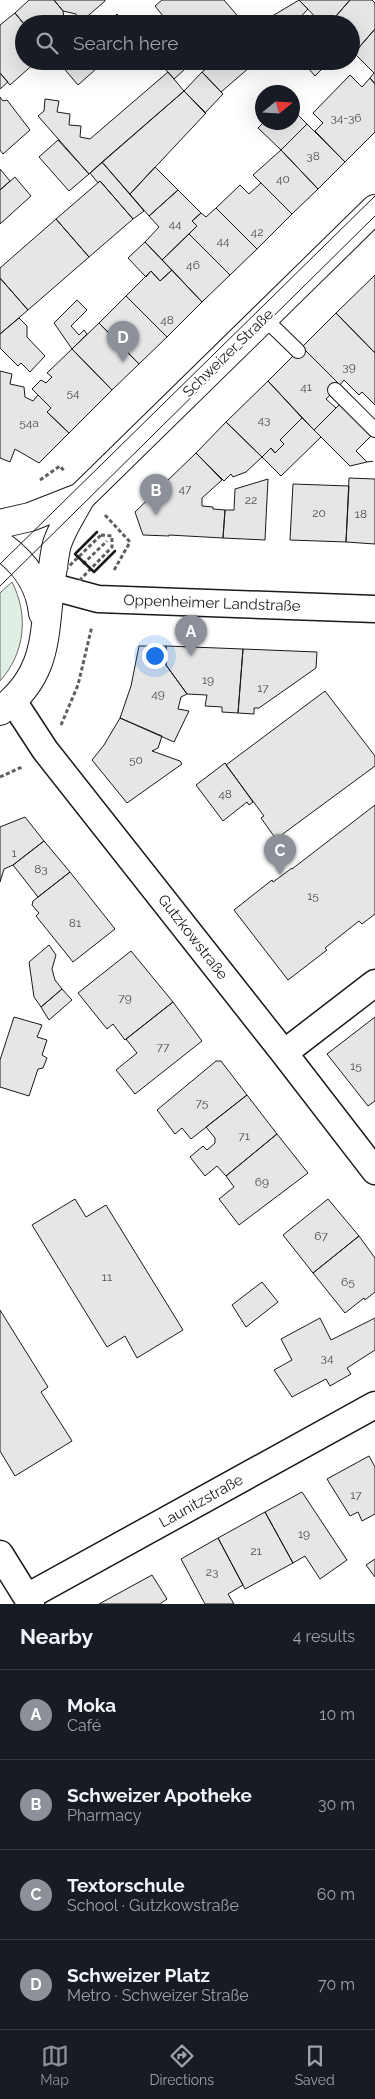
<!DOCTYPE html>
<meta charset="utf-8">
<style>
:root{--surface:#171b24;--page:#242831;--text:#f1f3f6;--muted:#9ea1a6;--line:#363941;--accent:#8c9099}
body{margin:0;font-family:Raleway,sans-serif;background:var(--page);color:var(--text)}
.compass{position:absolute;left:255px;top:85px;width:45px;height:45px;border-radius:50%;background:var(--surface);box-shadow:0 5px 20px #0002;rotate:72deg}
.you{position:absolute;left:154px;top:655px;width:18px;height:18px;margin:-12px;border:4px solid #fff;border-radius:50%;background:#1a73e8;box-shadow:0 0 0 8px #1a73e833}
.badge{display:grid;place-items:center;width:32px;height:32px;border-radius:50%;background:var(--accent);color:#fff;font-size:16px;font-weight:700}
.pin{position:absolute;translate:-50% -41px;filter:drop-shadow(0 1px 2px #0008)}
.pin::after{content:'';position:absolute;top:26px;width:18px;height:15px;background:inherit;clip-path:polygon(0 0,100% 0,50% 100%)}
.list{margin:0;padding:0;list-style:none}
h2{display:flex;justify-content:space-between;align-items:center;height:65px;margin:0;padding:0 20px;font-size:21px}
h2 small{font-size:16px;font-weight:400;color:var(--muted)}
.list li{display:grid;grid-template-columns:32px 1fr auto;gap:15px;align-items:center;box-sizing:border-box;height:90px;padding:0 20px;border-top:1px solid var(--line)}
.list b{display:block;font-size:19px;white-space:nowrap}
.list p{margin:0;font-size:16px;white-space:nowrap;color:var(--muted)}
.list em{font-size:16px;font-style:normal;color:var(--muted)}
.icon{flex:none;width:28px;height:28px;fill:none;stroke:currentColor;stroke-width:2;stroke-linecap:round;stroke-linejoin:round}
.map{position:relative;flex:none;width:375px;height:1604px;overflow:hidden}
.search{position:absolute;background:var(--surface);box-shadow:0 5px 20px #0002;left:15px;right:15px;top:15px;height:55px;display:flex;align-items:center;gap:12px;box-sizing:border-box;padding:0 18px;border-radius:28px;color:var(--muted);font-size:19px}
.sheet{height:425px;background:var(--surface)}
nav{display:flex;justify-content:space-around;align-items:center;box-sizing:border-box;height:70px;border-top:1px solid var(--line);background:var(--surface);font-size:14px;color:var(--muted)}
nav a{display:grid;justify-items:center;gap:2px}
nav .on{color:var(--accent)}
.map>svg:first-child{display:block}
</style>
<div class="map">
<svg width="375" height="1604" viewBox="0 0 375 1604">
<rect width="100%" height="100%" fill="#fff"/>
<!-- green -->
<path fill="#e0efe3" stroke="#6a6a6a" d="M12,582C29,615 25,653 0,681V593Z"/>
<!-- building -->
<path fill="#e6e6e6" stroke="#1a1a1a" d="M29,0H54L63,11L65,24H24L15,13Z
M54,0H105V1L82,21L76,14L63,11Z
M162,0H224L242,21L238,24H154L163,16L155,6Z
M299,0H350L329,24H322Z
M299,0L308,9L294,24H266L264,21Z
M350,0H372L375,3V29L356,51L351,48V24H329Z
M15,13L24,24V61H37L10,85L0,73V25Z
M117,14L126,24H107Z
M375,29V84L370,78L374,73L354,53Z
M66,61H105L78,85L61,65Z
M158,61H194L174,79Z
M216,61H257L221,92L202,72Z
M302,61H329V62L315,76Z
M168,72L184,91L89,174L38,116L44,111L45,99L59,101L57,112L70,114L69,125L81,126L80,137L90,139Z
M202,72L223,94L205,113L184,91Z
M0,73L8,82L0,89Z
M350,75L362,87L370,78L375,84V132L345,162L315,131L323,123L313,113Z
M184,91L206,113L130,194L102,162Z
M0,97L3,101L7,100L30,130L3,154L0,150Z
M292,109L307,124L281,150L258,128L264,122H292Z
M307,124L345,162L318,189L281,150Z
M58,140L89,174L69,191L39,157Z
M281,150L318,189L292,214L253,175Z
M102,162L144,211L133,219L100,181L98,183L90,173Z
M155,167L178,190L149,216L130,194Z
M0,169L10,181L0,190Z
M15,177L31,196L0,224V190Z
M100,181L133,219L89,257L56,219Z
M261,183L292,214L257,249L216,208L240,185L249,194Z
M178,190L201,213L192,221L197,226L162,260L145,242L159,227L149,216Z
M216,208L257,249L230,275L189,234L197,226L192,221L201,213L206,217Z
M56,219L89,257L28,310L0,278V268Z
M189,234L230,275L202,302L162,260Z
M145,242L172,270L160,281L151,271L146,277L128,258Z
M172,270L202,302L167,337L126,296L151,271L160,281Z
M375,275V352H374L336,313Z
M0,278L28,310L0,334Z
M126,296L167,337L139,364L99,323Z
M77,300L87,310L71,326L79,335L84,330L87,334L72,349L54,323Z
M336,313L375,353V405L362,392L359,395L344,380L340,385L302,347Z
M19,318L27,326V337L45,356L30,372L21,363L18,366L0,348V334Z
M99,323L139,364L112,390L72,349Z
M302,347L340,385L326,399L336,408L314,430L268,381Z
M72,349L112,390L69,433L47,412L51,408L32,389L41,380L46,383L52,377L47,373Z
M0,371L12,374L10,384L24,387L25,397L33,401L38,395L51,408L47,412L69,433L39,463L15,449L10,462L0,458Z
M268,381L302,418L280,440L284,444L275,453L271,448L262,457L226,422Z
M340,404L371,436L356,451L367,462L350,466L314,430Z
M302,418L321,437L281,476L262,457L271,448L275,453L284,444L280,440Z
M226,422L262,457L246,472L233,477L231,474L224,481L196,453Z
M196,453L222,480L202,498V506L213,507V509L225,510L223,538L169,535V536L143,535L135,512Z
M349,478L375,479V544L346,542Z
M268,479L265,540L223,538L225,510H234L235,489Z
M293,484L349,486L346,542L290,540Z
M139,646H166V665L187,694L181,697L178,709L189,711L174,742L120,718L131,686Z
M166,646L243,649L238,713L222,712V707L205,706L207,695L187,694L166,665Z
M243,649L317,652L316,668L259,708H254V714L238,713Z
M325,691L375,756V766L276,839L261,818L264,816L226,765Z
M120,718L162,736L158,748L152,751L180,761L182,764L127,803L92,760L104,745Z
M225,763L253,802L249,805L247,802L223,821L196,785Z
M375,805V914L362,924L359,921L325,948L327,950L288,980L234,910L272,880L273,882L292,868V869Z
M25,817L44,841L13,865L4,869L0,882V827Z
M44,841L70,872L38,897L13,865Z
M70,872L115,929L73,962L36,916L39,913L32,905L33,901Z
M49,945L56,955L52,969L55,980L62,989L41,1007L34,997L29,962Z
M131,951L173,1002L125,1040L113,1024L107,1029L78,993Z
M62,989L72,1000L49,1020L41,1007Z
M173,1002L202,1041L135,1094L116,1070L137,1053L126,1039Z
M14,1017L42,1025L37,1037L47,1040L42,1055L47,1058L43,1068L38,1069L29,1096L0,1087V1060Z
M375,1017V1101L368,1106L327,1054Z
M216,1061H221L247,1095L191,1139L182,1128L175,1134L157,1110Z
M247,1095L277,1134L226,1176L217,1166L205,1176L190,1157L203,1146L207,1150L215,1143V1138L206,1127Z
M277,1134L308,1173L239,1225L219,1199L234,1187L226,1176Z
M75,1199L86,1217L106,1205L183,1330L137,1358L125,1336L107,1347L32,1225Z
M328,1199L359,1236L313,1273L283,1235Z
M359,1236L375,1258V1292L365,1300L364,1298L345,1313L313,1273Z
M262,1282L278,1302L246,1327L232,1305Z
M0,1310L48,1387L41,1392L72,1441L15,1476L0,1451Z
M320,1318L331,1340L375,1318V1350L347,1368L351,1374L330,1386L326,1379L292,1397L274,1370L292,1360L281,1339Z
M369,1456L375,1467V1514L362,1521L358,1512L350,1516L327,1479Z
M302,1492L347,1560L320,1579L305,1556L293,1563L265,1512Z
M265,1512L293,1563L245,1589L218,1538Z
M218,1538L243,1585L228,1594L234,1604H205L181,1559Z
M375,1559V1577L366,1565Z
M152,1575L167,1599L160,1604H99Z"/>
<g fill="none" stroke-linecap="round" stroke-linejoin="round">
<defs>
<path id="service" d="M264,318L298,351
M335,390L375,430"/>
<path id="minor" d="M50,586L98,599L375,609
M13,701L45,750L284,1053L375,1171
M284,1053L375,983
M0,1554L31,1604
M27,1597L375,1405"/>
<path id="tertiary" d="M0,524L30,517L81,497
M0,545C24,562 40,583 43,613
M0,711C54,671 42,626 53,567C54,560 55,551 57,544C62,528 73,512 81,497L375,209"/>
</defs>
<!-- service casing -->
<use href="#service" stroke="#1a1a1a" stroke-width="16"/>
<!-- minor casing -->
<use href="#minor" stroke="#1a1a1a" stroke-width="29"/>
<!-- tertiary casing -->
<use href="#tertiary" stroke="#1a1a1a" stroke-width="30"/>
<!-- path -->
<path stroke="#5f5f5f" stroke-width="3" stroke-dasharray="4 2.5" stroke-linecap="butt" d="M40,480L60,466L65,472
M105,515L130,542L113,572
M101,535L112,536V547L75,585L66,581L63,572Z
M83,564L107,541
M61,725L78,685L92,626
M0,777L22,767"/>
<!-- service -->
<use href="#service" stroke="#fff" stroke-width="14"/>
<!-- minor -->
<use href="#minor" stroke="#fff" stroke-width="26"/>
<!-- tertiary -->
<use href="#tertiary" stroke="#fff" stroke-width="28"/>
<!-- tram -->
<path stroke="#1a1a1a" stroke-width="1" d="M0,564L375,196
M0,586L375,216"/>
<!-- fence -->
<path stroke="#1a1a1a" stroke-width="1" stroke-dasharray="6 2.5" stroke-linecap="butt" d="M367,462L375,461"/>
<!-- wall -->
<path stroke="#1a1a1a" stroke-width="2.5" d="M97,532L75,554L94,572L115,551"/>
</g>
<g text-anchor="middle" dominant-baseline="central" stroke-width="4" stroke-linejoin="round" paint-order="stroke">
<!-- number labels -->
<g font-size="12" fill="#4d4d4d">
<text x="346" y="118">34-36</text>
<text x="313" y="156">38</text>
<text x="283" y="179">40</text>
<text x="175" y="224">44</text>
<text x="257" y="232">42</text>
<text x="223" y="241">44</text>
<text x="193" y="265">46</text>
<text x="167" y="320">48</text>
<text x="349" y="367">39</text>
<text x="306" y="387">41</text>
<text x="73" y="393">54</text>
<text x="264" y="420">43</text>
<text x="29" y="423">54a</text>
<text x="185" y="489">47</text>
<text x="251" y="500">22</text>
<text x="319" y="513">20</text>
<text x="361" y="514">18</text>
<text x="208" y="680">19</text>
<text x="263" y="688">17</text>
<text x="158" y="694">49</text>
<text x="136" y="760">50</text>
<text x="225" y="794">48</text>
<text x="14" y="853">1</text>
<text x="41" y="869">83</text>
<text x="313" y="896">15</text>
<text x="75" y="923">81</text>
<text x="125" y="998">79</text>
<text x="163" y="1047">77</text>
<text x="356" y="1066">15</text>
<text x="202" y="1103">75</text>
<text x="244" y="1136">71</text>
<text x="262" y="1182">69</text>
<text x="321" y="1236">67</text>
<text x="107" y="1277">11</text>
<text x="348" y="1282">65</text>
<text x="327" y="1358">34</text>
<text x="356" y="1495">17</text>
<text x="304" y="1534">19</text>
<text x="256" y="1551">21</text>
<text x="212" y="1572">23</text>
</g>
<!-- street labels -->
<g font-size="15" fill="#1a1a1a" stroke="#fff">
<text transform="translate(228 353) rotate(-44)">Schweizer Straße</text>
<text transform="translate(212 603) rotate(2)">Oppenheimer Landstraße</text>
<text transform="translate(193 937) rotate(52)">Gutzkowstraße</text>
<text transform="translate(201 1501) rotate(-29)">Launitzstraße</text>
</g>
</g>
</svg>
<svg class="compass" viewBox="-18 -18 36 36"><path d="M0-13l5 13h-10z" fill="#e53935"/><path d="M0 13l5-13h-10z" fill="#9ea1a6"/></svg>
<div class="you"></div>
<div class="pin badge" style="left:191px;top:656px">A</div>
<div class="pin badge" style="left:156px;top:515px">B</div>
<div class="pin badge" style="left:280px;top:875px">C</div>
<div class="pin badge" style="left:123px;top:362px">D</div>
<div class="search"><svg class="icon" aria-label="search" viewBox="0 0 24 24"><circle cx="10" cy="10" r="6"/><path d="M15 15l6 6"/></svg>Search here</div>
</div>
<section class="sheet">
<h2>Nearby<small>4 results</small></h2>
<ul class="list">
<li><span class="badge">A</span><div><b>Moka</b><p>Café</p></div><em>10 m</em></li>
<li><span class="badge">B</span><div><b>Schweizer Apotheke</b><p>Pharmacy</p></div><em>30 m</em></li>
<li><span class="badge">C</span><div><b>Textorschule</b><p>School · Gutzkowstraße</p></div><em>60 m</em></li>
<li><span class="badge">D</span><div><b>Schweizer Platz</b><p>Metro · Schweizer Straße</p></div><em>70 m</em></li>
</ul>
</section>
<nav>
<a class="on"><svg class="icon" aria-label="map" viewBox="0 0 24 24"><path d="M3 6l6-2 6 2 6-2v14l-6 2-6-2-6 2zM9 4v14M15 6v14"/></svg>Map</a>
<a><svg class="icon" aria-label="directions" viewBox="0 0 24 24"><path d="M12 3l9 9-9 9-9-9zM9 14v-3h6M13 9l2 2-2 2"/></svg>Directions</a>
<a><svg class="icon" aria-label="saved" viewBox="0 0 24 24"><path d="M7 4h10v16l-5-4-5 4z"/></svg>Saved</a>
</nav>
